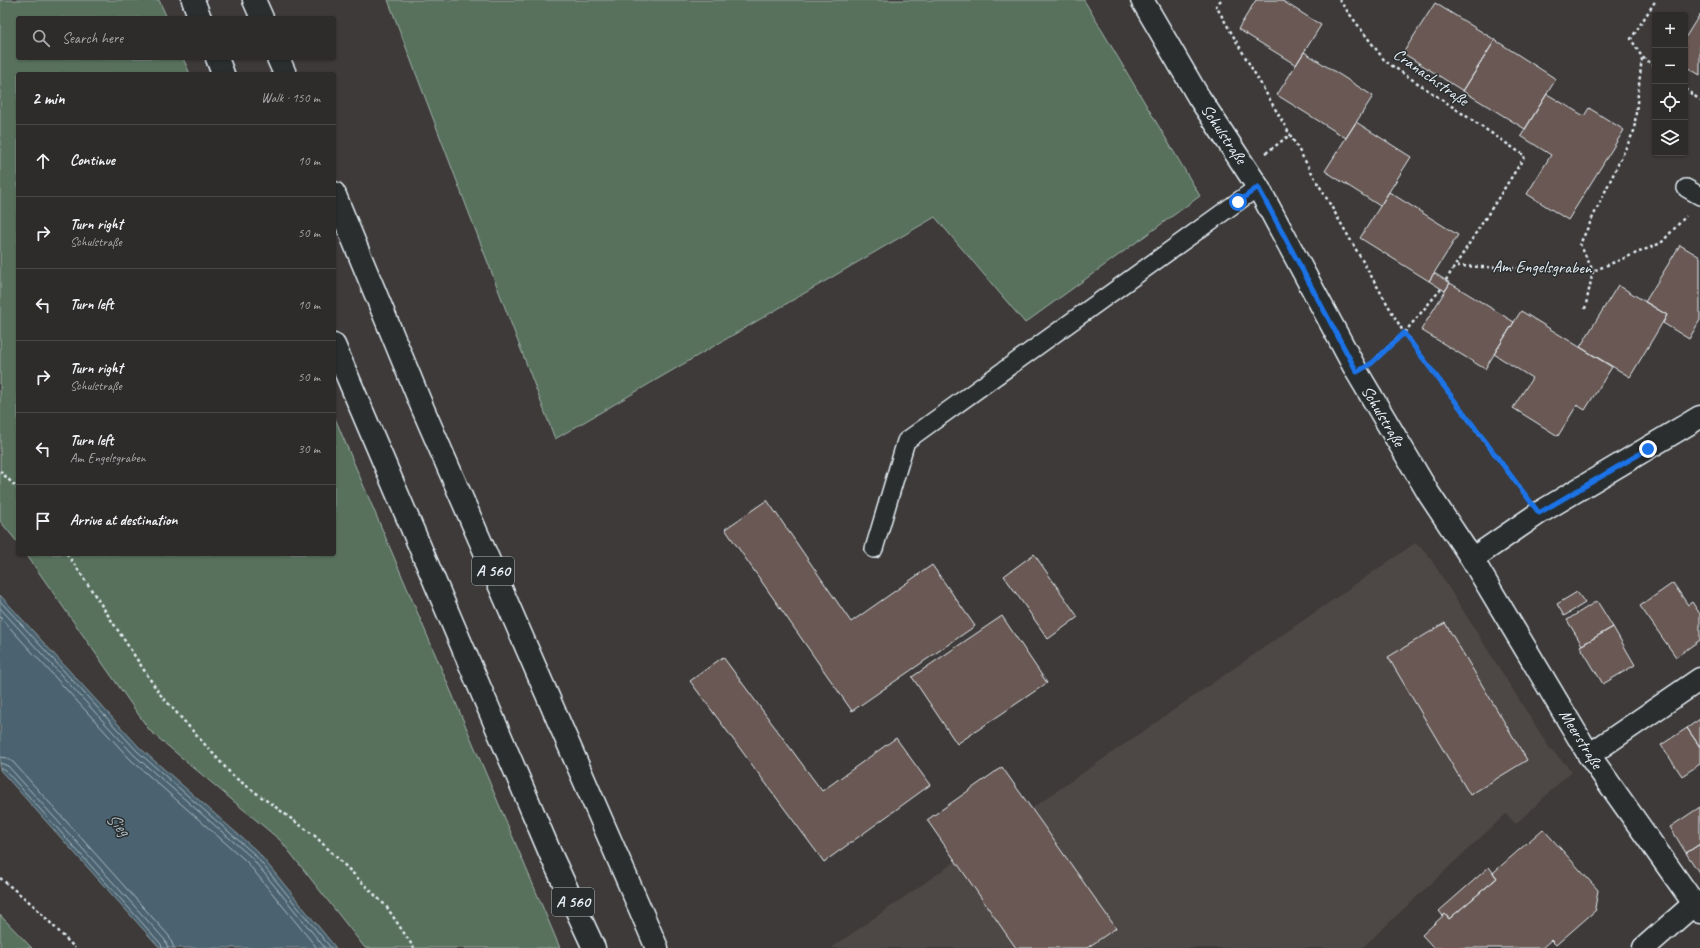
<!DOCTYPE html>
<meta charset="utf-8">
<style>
:root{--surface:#2e2c2b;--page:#3a3837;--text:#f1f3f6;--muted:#a7a7a9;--line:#494847}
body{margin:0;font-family:Caveat,sans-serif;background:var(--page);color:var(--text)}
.controls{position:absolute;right:12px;top:12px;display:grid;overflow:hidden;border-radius:4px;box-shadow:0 1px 3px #0004}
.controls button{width:36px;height:36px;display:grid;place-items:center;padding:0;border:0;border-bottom:1px solid var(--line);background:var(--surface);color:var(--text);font:20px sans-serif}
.stop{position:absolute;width:12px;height:12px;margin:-9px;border:3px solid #1a73e8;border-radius:50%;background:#fff}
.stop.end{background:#1a73e8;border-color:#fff;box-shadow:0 1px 4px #0008}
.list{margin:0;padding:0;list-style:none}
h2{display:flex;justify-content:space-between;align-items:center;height:52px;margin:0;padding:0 16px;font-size:17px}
h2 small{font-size:13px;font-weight:400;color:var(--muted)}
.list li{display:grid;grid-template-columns:26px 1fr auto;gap:12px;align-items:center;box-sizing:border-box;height:72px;padding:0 16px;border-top:1px solid var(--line)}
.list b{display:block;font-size:15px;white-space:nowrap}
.list p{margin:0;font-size:13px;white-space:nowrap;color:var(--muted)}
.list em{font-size:13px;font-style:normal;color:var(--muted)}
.icon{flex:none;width:22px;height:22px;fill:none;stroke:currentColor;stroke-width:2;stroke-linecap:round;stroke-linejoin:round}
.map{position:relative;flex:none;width:1700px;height:948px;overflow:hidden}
.search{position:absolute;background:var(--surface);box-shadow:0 1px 3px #0004;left:16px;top:16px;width:320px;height:44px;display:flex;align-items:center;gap:10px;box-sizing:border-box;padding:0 14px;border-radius:4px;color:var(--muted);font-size:15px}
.panel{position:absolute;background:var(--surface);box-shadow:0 1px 3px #0004;left:16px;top:72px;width:320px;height:484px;border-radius:4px}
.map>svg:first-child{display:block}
</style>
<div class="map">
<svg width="1700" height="948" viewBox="0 0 1700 948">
<rect width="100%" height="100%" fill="#3d3a39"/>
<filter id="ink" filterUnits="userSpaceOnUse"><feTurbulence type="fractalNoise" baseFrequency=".025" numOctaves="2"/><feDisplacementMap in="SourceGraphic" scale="8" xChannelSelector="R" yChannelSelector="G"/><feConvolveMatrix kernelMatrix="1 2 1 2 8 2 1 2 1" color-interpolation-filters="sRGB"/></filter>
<g filter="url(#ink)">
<!-- built -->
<path fill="#4d4645" d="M1415,543L1427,553L1549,747L1572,771L1516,824L1506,814L1362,948H1087L1115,928L1032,808Z
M956,861L1016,948H831Z"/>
<!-- green -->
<path fill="#59715d" stroke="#a0b1aa" d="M0,0H159L167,18H18V58H183L190,74H18V543L0,521Z
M388,0H1084L1200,196L1025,323L935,217L555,439Z
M334,416L560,948H365L281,841L150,731L26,554H334Z
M0,915L32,948H0Z"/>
<!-- water -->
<path fill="#4b636f" stroke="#8a9ca6" d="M0,595L140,748L257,851L336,948H160L0,770Z"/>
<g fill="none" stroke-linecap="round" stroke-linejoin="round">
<!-- shore -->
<path stroke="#a9b8c1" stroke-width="1" d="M0,601L137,751L254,854L331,948
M0,608L134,755L251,857L325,948
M0,617L130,759L246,861L317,948
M0,757L7,758L13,762L169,936L174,948
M0,763L8,766L165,940L168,948
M0,768L5,770L161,944L162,948"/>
</g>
<!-- building -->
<path fill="#695853" stroke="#e8f1f8" d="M1256,0H1281L1321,25L1296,65L1238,29Z
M1435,3L1495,40L1463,91L1403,53Z
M1700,14V75L1685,66V38Z
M1495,40L1556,79L1525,129L1463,91Z
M1304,52L1373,96L1346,138L1277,95Z
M1547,94L1584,116L1589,108L1624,130L1568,220L1527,194L1551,155L1521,136Z
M1356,122L1411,157L1380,206L1325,171Z
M1389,192L1458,235L1429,281L1360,238Z
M1680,245L1700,257V320L1689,339L1663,323L1667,315L1645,302Z
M1434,273L1450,283L1445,291L1429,281Z
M1450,283L1514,322L1485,369L1421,330Z
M1618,285L1667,315L1630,377L1580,347Z
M1521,311L1612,367L1585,410L1577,405L1558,436L1513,408L1532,378L1494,354Z
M767,500L851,622L932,565L975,626L852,711L725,529Z
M1034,554L1078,617L1048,639L1004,576Z
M1673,583L1688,605L1692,602L1700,614V640L1676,657L1640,606Z
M1577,592L1585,603L1564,616L1557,604Z
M1597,601L1613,627L1582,645L1567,620Z
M1002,616L1047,683L957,744L912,677Z
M1445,623L1527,760L1470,795L1388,657Z
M1613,627L1635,665L1603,684L1580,646Z
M723,657L822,791L896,738L930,785L824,862L690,681Z
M1700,719V747L1687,728Z
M1687,728L1700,747V764L1682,776L1661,745Z
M1002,767L1116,928L1087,948H1016L927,820Z
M1700,807V844L1686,853L1670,827Z
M1543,829L1598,890L1595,908L1596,910L1556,945L1551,940L1542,948H1434L1422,935L1445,914L1449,919L1497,878L1493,873L1494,872Z
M1700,844V874L1686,853Z
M1489,867L1497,878L1449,919L1445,914L1443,916L1439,911Z"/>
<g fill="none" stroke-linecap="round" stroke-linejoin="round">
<defs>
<path id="lane" d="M1686,188L1700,196
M874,549L906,441L1258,187"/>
<path id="street" d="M1472,559L1539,513L1700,417
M1589,755L1700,679
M1644,948L1694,904"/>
<path id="secondary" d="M1142,0L1198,96L1258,187L1357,372L1429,494L1472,559L1589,755L1700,912"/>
<path id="highway" d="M193,0L200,18
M254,0L262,18
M217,58L223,74
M278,58L285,74
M334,193L423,409L657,948
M334,345L551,855L594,948"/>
</defs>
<!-- lane casing -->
<use href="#lane" stroke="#e8f1f8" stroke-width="20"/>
<!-- street casing -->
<use href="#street" stroke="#e8f1f8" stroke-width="25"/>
<!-- secondary casing -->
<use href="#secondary" stroke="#e8f1f8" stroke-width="25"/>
<!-- highway casing -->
<use href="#highway" stroke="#e8f1f8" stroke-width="25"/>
<!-- path -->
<path stroke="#e8f1f8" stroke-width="2.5" stroke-dasharray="3 3" stroke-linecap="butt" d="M1221,0L1216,6L1404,333L1523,492
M1339,0L1385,61L1525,156L1446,280
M1655,66L1642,57L1631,39L1656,0
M1685,89L1700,100
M1266,153L1291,134
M1457,266L1593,271L1661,243L1686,216
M1585,309L1593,271L1580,244L1634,131L1642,57
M1378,357L1404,333L1441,289
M0,471L18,489
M67,554L83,577L159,693L233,776L315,836L386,906L414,948
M0,878L33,905L75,948"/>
<!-- lane -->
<use href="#lane" stroke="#2a2d2e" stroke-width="17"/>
<!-- street -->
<use href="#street" stroke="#2a2d2e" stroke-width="22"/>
<!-- secondary -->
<use href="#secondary" stroke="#2a2d2e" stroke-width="22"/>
<!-- highway -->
<use href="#highway" stroke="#2a2d2e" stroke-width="22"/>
</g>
</g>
<g fill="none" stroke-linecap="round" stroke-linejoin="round" filter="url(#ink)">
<!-- route -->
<path stroke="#1a73e8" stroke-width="5" d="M1238,202L1258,187L1357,372L1372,363L1404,333L1539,513L1648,449"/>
</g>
<g text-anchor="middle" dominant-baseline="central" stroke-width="3" stroke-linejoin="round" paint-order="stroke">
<!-- shield labels -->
<g fill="#2a2d2e" stroke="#afb6bb" stroke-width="1">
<rect x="472" y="557" width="42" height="28" rx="3"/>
<rect x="552" y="888" width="42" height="28" rx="3"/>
</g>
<g font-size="16" font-weight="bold" fill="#e8f1f8">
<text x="493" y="571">A 560</text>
<text x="573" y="902">A 560</text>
</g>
<!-- street labels -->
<g font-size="17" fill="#e8f1f8" stroke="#2a2d2e">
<text transform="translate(1431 77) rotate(35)">Cranachstraße</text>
<text transform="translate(1224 134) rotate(56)">Schulstraße</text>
<text transform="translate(1542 267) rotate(1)">Am Engelsgraben</text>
<text transform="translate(1383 416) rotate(59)">Schulstraße</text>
<text transform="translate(1581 739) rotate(58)">Meerstraße</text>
</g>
<!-- water labels -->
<g font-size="18" font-style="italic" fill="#a9b8c1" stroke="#2a2d2e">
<text transform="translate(118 824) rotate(46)">Sieg</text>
</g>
</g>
</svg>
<div class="controls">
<button>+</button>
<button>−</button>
<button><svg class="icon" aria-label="locate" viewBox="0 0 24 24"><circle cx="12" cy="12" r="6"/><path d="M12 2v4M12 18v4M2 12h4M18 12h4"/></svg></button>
<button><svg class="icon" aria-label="layers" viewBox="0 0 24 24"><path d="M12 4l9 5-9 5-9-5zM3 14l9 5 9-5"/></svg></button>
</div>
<div class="stop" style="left:1238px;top:202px"></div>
<div class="stop end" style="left:1648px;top:449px"></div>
<div class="search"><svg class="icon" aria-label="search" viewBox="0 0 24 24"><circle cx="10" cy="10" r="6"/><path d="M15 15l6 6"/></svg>Search here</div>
<section class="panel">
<h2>2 min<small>Walk · 150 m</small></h2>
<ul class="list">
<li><svg class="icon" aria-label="ahead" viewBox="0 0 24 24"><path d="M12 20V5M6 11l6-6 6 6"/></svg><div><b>Continue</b></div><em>10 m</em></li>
<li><svg class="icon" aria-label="right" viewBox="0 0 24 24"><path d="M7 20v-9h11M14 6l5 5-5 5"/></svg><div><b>Turn right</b><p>Schulstraße</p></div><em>50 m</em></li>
<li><svg class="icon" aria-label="left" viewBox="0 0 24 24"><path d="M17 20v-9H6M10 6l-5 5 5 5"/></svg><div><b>Turn left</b></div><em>10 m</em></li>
<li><svg class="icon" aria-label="right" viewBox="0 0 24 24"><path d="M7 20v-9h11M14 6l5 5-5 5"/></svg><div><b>Turn right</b><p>Schulstraße</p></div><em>50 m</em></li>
<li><svg class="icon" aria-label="left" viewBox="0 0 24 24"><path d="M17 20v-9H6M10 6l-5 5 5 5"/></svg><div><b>Turn left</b><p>Am Engelsgraben</p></div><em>30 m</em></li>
<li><svg class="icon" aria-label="arrive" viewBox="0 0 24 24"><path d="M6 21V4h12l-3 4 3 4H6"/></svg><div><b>Arrive at destination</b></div></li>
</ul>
</section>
</div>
